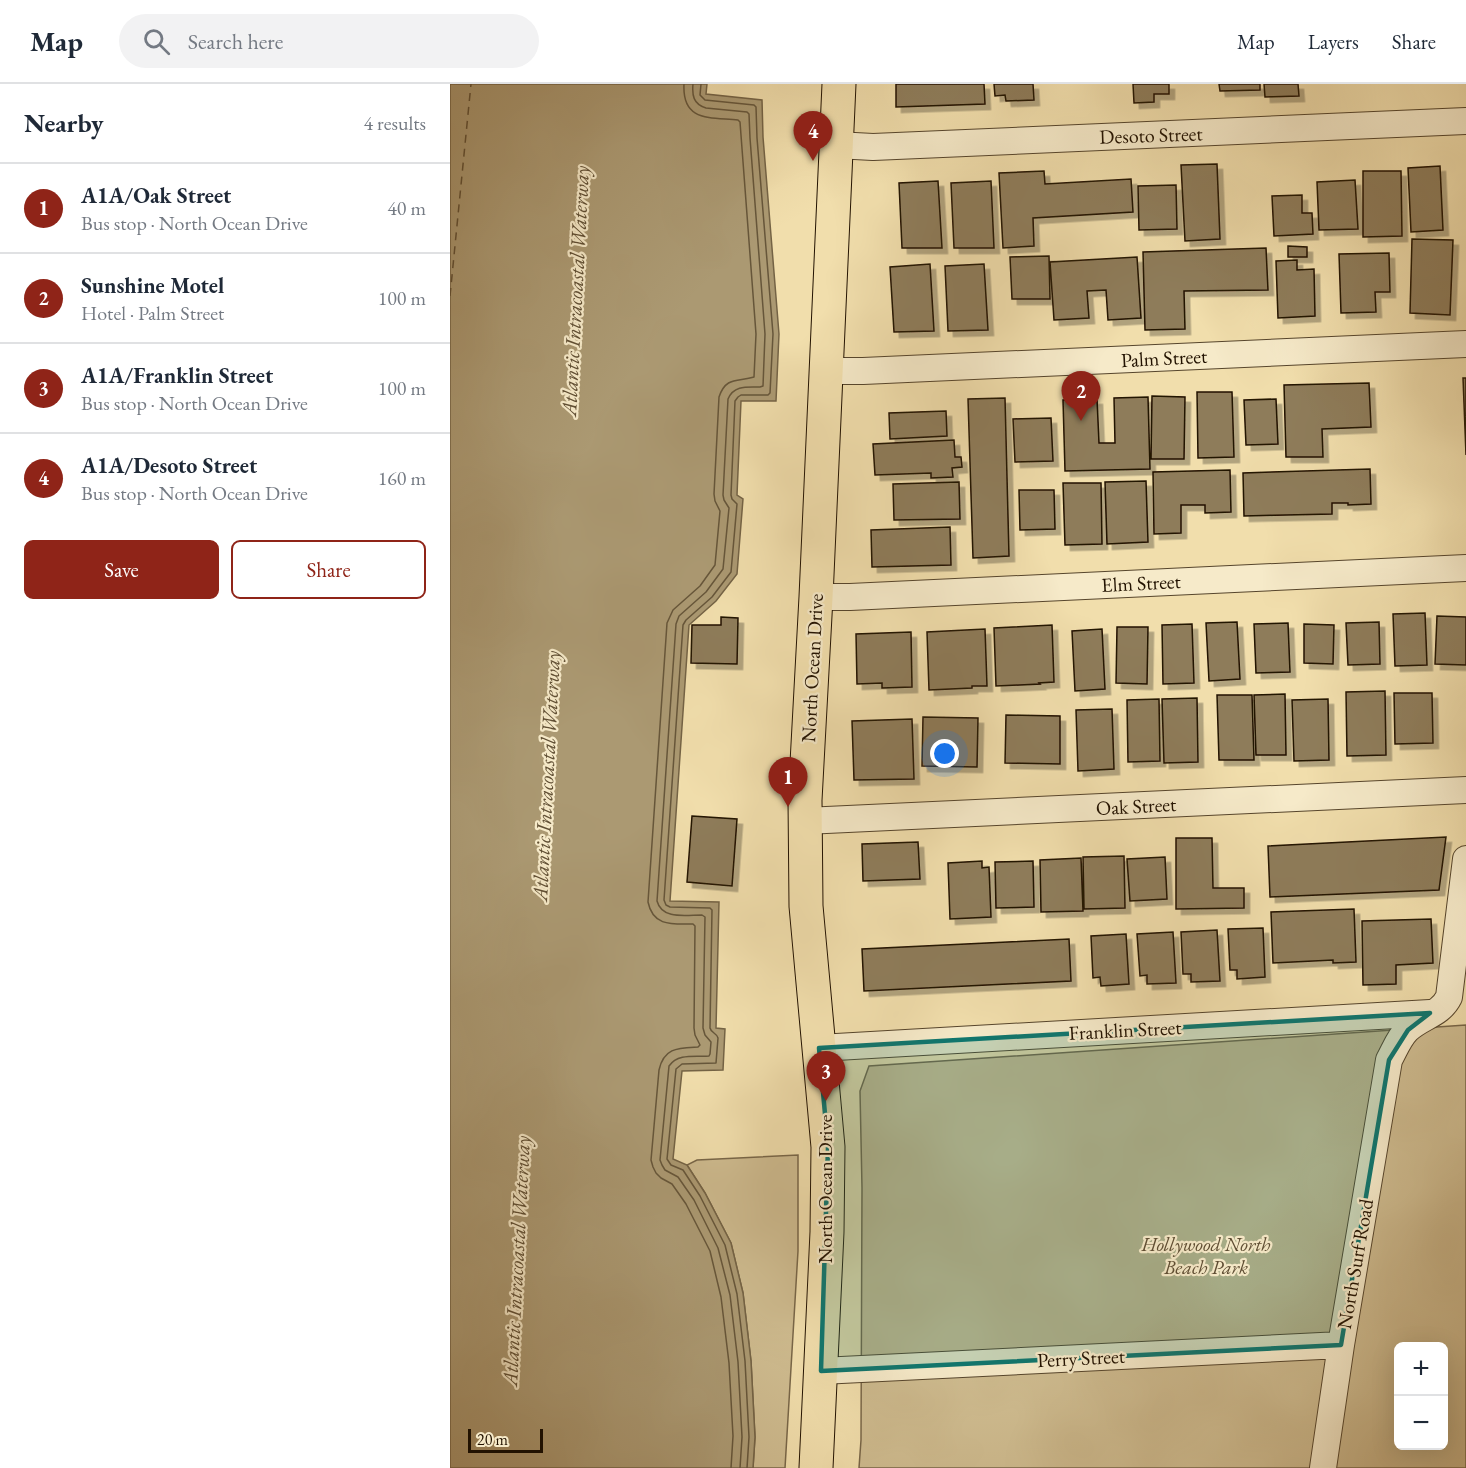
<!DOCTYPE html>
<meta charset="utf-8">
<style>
:root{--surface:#fff;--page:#f2f2f3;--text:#1f2937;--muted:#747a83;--line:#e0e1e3;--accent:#8f2418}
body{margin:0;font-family:"EB Garamond",serif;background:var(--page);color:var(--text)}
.controls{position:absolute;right:18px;bottom:18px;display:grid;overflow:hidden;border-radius:9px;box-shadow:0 6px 24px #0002}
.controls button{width:54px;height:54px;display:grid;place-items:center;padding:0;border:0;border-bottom:2px solid var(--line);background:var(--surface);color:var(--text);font:30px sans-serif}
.scale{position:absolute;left:18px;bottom:15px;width:75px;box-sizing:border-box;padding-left:6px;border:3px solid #221201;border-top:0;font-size:16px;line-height:21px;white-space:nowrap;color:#221201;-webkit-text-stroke:4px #f6eac9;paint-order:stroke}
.you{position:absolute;left:495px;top:670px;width:21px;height:21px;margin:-15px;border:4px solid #fff;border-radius:50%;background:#1a73e8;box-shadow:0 0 0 9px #1a73e833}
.badge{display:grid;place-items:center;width:39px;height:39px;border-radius:50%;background:var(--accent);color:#fff;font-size:20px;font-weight:700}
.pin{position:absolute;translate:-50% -50px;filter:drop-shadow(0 2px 3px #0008)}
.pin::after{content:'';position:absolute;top:32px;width:21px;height:18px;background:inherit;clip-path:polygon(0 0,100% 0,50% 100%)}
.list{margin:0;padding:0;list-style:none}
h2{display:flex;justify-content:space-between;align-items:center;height:78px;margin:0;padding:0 24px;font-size:26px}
h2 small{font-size:20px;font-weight:400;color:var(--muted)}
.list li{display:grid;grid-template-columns:39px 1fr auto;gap:18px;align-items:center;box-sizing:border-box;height:90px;padding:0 24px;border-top:2px solid var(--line)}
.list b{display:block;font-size:22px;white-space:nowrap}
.list p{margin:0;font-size:20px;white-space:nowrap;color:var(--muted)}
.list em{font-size:20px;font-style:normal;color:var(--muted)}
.actions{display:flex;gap:12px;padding:18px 24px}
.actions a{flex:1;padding:14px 0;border:2px solid var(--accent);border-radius:9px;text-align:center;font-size:21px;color:var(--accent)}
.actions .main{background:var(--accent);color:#fff}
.icon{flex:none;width:33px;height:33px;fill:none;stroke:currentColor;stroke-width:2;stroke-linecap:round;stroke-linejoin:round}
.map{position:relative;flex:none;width:1016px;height:1384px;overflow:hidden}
header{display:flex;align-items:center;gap:36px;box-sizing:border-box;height:84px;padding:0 30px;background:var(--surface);border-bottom:2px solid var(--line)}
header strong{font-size:28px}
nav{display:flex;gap:33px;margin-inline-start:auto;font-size:21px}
.search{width:420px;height:54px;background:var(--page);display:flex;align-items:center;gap:15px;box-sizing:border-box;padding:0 21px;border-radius:33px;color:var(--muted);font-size:22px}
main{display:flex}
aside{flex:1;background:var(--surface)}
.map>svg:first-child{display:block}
</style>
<header>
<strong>Map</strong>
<div class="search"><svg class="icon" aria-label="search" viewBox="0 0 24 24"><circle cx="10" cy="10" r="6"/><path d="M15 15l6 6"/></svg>Search here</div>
<nav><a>Map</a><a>Layers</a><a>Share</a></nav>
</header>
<main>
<aside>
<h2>Nearby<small>4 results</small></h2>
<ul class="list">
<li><span class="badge">1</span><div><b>A1A/Oak Street</b><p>Bus stop · North Ocean Drive</p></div><em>40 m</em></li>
<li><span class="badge">2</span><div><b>Sunshine Motel</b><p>Hotel · Palm Street</p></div><em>100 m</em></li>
<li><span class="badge">3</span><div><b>A1A/Franklin Street</b><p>Bus stop · North Ocean Drive</p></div><em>100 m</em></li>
<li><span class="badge">4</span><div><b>A1A/Desoto Street</b><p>Bus stop · North Ocean Drive</p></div><em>160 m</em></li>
</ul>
<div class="actions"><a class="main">Save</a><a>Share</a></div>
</aside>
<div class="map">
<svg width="1016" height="1384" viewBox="0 0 1016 1384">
<defs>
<filter id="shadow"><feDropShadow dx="5.5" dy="5.5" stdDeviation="0" flood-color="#0004"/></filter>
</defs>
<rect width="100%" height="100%" fill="#f1deac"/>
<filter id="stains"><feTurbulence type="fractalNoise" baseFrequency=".00333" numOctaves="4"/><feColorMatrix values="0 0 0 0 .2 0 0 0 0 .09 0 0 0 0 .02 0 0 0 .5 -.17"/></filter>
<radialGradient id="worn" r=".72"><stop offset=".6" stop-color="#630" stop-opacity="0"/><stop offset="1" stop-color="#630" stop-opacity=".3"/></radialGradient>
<!-- green -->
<path fill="#cebb8f" stroke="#786648" stroke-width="1.5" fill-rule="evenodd" d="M1016,941V1384H409L411,1356L412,1104L410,1007L419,982ZM948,1262H994V1362H948Z
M348,1071V1167L335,1384H303L305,1353L301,1277L293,1209L281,1159L255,1109L237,1081L247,1076Z"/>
<!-- water -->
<path fill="#ab9972" stroke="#746345" stroke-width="1.5" d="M0,0H257L256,10L312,16L313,53L329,250L326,317H291L287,411L293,415L287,490L266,517L239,541L220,817L269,818L266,944L275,945L273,986L232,987L223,1075L237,1081L255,1109L281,1159L293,1209L301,1277L305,1353L303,1384H0Z"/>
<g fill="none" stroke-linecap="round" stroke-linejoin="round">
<!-- shore -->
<path stroke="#66563a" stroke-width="1.5" d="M234,0C232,38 260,33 288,36L290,38L306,250L304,293C288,298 276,292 269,313L264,410L265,417L270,427L265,481L250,502L223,526L217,539L198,818C203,843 223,840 243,840L245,842L244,944L245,951L250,961L248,963C229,964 214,963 209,986L201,1076L203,1083L206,1089L211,1094L222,1100L236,1120L260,1167L271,1213L279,1279L283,1352L281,1384
M243,0C242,11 243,20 256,24L297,28L299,30L300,54L315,250L313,302L310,303C297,303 284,301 278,315L273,411L274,416L279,424L273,485L256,508L229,532L226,540L207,817C212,836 236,831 252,831L255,833L253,944L255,951L261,958L260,970L259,972C245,973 228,969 219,982L210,1076L212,1081L215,1086L228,1093L244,1116L268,1164L280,1211L288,1278L292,1353L290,1384
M251,0L250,11L255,16L304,21L306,23L307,54L323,250L320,309L318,311H291L288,313L285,317L281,411L282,415L287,420L281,488L262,513L236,536L233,541L214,816L216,821L220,823L260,824L262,826L260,944C261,949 267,949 268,954L266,979L232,980L226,985L217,1075L221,1081L233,1086L250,1112L275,1161L287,1210L295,1277L299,1353L297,1384"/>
<!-- ferry -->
<path stroke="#604f34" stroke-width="1.5" stroke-dasharray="8 6" stroke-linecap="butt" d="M0,212L21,0"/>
</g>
<!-- building -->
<path fill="#8e7c5a" stroke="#221201" stroke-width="1.5" filter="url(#shadow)" d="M446,0H534L535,20L446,23Z
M544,0H583L584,16L556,17L555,11L545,12Z
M683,0H719V10H704V18L684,19Z
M769,0H810V6L770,7Z
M814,0H848L849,12L815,13Z
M767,80L770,155L735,157L731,81Z
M990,82L993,146L961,148L958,84Z
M594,87L595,100L681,95L683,128L583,134L584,162L553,164L549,89Z
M913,87H951L952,152L913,153Z
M905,96L908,145L869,146L867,98Z
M488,97L492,164H452L449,99Z
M541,97L544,164H504L501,99Z
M726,101L727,145L689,146L688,102Z
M852,111V129H862L863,150L824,152L822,112Z
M962,155L1003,156L1000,231L960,229Z
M838,162L857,163V173H838Z
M816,164L818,206L734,207L735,245L695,246L693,168Z
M939,169L940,208H925L926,228L891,229L889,170Z
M599,172L600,215H562L560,173Z
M687,173L691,234L658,236L656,206L637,207L639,234L604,236L600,178Z
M847,176V186L864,185L865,232L828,234L826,177Z
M480,180L484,247L444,248L440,183Z
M534,180L538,246L498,247L495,182Z
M1013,294H1016V371Z
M919,299L921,343L872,345L873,373H836L834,301Z
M747,308H782L784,373L748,374Z
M702,312L735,313L734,375H701Z
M698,313L700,385L615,387L613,316L647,315L649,359H665L664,314Z
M555,314L559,472L523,474L518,315Z
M826,315L828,360L796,361L794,316Z
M496,327L497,352L440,355L439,329Z
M601,334L603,377L565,378L563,335Z
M504,356L505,373H511L512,383L502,384L503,393L481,394V389L425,391L423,360Z
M920,385L921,420L898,421V419H882V430L794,432L793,389Z
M780,386L781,428L755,429V421H731V449L704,450L703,388Z
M696,397L698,458L657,460L655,398Z
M509,398L510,435L444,436L443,400Z
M613,399H651L652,460L615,461Z
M569,406H604L605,445L570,446Z
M500,443L501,481L422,483L421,446Z
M975,529L977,581L945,582L943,530Z
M987,532L1016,533V581L985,580Z
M271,533L288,534L287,580L241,579L242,541H271Z
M787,538L790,595L759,597L756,539Z
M929,538L930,580L898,581L896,539Z
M838,539L840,588L806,589L804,540Z
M742,540L744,599L713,600L712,541Z
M854,540L884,541L883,580L854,579Z
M602,541L604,598L589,599L590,600L546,602L544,544Z
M667,543H698L697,600L666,599Z
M535,545L537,602H522V604L479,606L477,548Z
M652,545L655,605L625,607L622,547Z
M461,548L462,603L432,604V599L407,600L406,550Z
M935,607L936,671L897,672L896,608Z
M944,609H982L983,659L945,660Z
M835,610L836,671H806L804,611Z
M767,611H802L804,676H769Z
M747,614L748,678L714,679L712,615Z
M709,615L710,677L678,678L677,616Z
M878,615L879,676L844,677L842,616Z
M662,625L664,685L628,687L626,626Z
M556,631L610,632V680L555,679Z
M473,633L528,634L527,683L472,682Z
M462,635L464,695L404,696L402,637Z
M242,732L287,735L282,802L237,798Z
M996,753L989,806L820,813L818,762Z
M726,754H762L763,804H794V824L726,825Z
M468,758L470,795L413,797L412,760Z
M674,772L675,824L634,825L633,773Z
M715,773L717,815L680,817L677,775Z
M631,774L633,827L591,828L590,776Z
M532,777V784L539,783L541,833L500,835L498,779Z
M583,777L584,823L546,824L545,778Z
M904,825L906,878L883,879V876L823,879L821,828Z
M981,835L983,879L946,881V900L913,901L912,837Z
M813,844L815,893L787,895V886H780L778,845Z
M767,846L770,897L741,898V890H733L731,848Z
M723,848L726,899L697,900V891L690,892L687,850Z
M676,850L679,900L651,902L650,893L643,894L641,852Z
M619,855L621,897L414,907L412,865Z"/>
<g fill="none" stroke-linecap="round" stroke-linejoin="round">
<defs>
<path id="minor" d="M386,61L423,63L1016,37
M376,287H413L1016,260
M366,513H400L1016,484
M355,737L1016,706
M369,964L980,929
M371,1287L891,1261
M873,1384L891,1261L939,976C945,965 949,954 957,946C972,932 990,931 999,913L1016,775"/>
<path id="primary" d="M366,1384L377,1148L378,1063L356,822L355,716L366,513L389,0"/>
</defs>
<!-- minor casing -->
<use href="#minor" stroke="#56452c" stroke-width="28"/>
<!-- primary casing -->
<use href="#primary" stroke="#221201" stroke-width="35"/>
<!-- minor -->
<use href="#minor" stroke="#f6eac9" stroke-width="26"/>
<!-- primary -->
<use href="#primary" stroke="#f1deac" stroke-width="33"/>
</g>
<!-- marked area -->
<path fill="#0f766e" fill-opacity="0.2" stroke="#0f766e" stroke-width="4.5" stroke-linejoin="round" d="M980,929L958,946L939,976L891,1261L371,1287L378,1063L369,964Z"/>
<g text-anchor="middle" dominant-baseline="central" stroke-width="4.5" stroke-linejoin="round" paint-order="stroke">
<!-- street labels -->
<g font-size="20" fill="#221201" stroke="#f6eac9">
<text transform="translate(701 51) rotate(-2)">Desoto Street</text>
<text transform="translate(714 274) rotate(-3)">Palm Street</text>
<text transform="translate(691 499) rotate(-3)">Elm Street</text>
<text transform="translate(362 584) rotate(-87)">North Ocean Drive</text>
<text transform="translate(686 722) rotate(-3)">Oak Street</text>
<text transform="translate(675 946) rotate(-3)">Franklin Street</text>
<text transform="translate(375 1105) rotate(-90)">North Ocean Drive</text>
<text transform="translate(905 1180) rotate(-80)">North Surf Road</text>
<text transform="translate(631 1274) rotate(-3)">Perry Street</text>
</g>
<!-- park labels -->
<g font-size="20" font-style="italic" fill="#5e4d33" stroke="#f6eac9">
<text x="756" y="1160">Hollywood North<tspan x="756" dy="23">Beach Park</tspan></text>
</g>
<!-- water labels -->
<g font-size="21" font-style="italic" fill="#604f34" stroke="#f6eac9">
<text transform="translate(125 207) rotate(-87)">Atlantic Intracoastal Waterway</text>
<text transform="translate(96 692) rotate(-87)">Atlantic Intracoastal Waterway</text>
<text transform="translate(66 1177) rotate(-87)">Atlantic Intracoastal Waterway</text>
</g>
</g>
<rect width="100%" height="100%" filter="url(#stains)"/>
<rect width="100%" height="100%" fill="url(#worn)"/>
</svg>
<div class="controls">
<button>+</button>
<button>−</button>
</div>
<div class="scale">20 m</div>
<div class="you"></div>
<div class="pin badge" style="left:338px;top:723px">1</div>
<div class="pin badge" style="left:631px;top:337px">2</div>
<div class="pin badge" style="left:376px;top:1017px">3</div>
<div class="pin badge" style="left:363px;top:77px">4</div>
</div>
</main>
